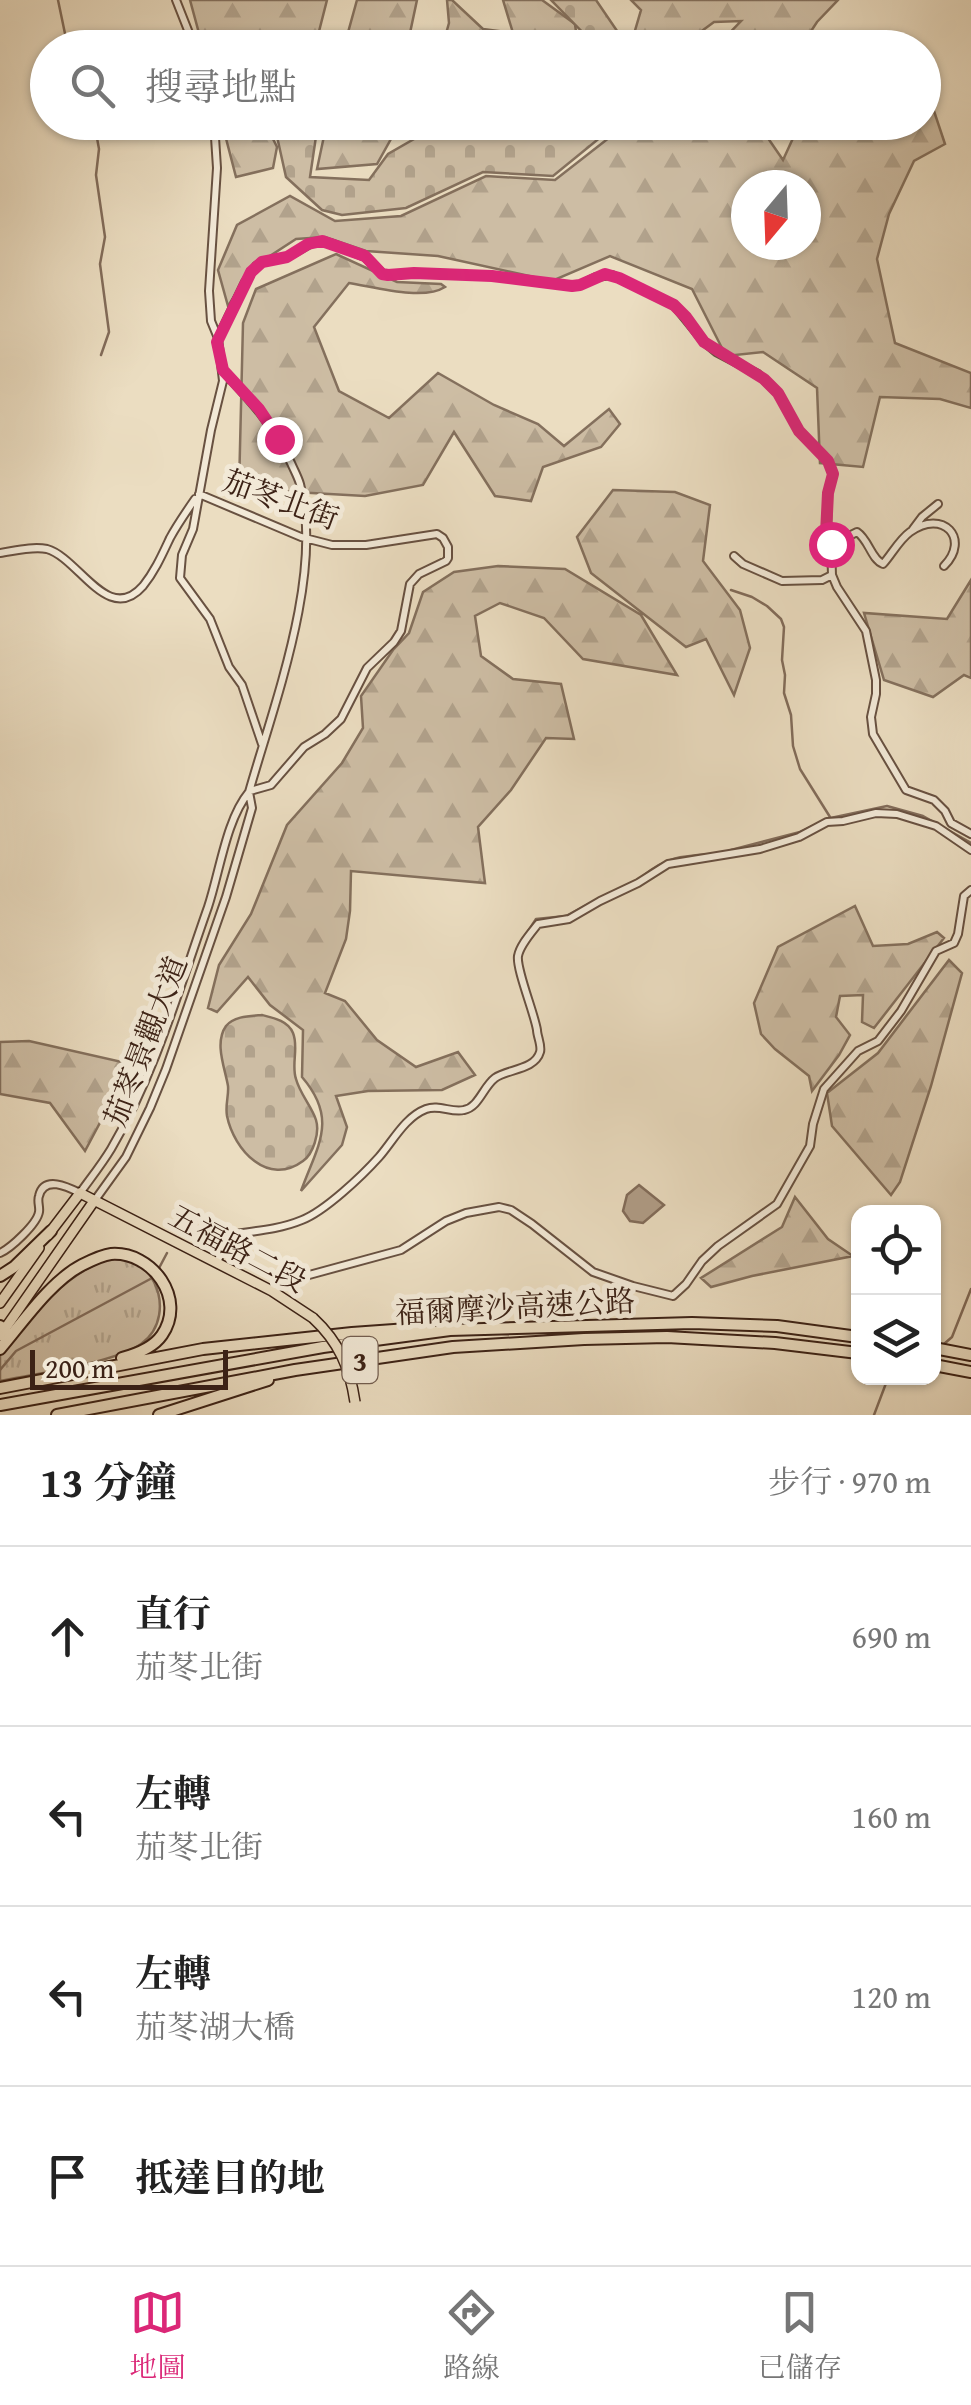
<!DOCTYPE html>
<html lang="zh-TW">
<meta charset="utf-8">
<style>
:root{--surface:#fff;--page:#f6f6f6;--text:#222;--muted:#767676;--line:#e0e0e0;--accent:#db2777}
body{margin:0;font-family:"Gentium Book Plus","Noto Serif TC",serif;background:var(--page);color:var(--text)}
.controls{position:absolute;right:30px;bottom:30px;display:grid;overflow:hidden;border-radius:20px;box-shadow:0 2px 8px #0004}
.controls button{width:90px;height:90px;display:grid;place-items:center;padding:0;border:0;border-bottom:2px solid var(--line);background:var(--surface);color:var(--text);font:50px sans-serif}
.compass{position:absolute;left:731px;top:170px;width:90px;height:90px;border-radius:50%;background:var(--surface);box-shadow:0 2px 8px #0004;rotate:199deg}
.scale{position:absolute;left:30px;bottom:25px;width:198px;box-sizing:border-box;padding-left:10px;border:5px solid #3c2216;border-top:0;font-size:28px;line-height:35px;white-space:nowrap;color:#3c2216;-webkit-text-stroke:8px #f2e9d7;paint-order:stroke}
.stop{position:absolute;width:30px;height:30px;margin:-22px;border:8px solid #db2777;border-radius:50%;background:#fff}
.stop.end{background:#db2777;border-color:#fff;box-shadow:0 2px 10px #0008}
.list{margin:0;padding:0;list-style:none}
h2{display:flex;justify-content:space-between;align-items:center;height:130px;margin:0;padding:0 40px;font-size:42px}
h2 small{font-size:32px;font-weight:400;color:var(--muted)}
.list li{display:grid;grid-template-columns:65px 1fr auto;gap:30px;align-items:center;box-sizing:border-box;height:180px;padding:0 40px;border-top:2px solid var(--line)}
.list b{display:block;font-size:38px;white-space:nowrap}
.list p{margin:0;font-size:32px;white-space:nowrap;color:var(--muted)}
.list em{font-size:32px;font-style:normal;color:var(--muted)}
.icon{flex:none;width:55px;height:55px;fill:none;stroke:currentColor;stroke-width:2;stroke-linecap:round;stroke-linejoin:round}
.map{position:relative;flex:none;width:971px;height:1415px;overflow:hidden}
.search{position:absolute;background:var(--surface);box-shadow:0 2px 8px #0004;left:30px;right:30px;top:30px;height:110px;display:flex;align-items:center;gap:25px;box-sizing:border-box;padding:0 35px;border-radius:55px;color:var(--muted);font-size:38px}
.sheet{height:850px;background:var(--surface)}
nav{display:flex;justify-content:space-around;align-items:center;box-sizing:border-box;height:140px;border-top:2px solid var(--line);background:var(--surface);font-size:28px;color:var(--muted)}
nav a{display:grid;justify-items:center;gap:5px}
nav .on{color:var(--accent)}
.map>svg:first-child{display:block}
</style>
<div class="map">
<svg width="971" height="1415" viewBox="0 0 971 1415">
<defs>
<pattern id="grass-tufts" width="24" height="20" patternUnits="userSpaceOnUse" patternTransform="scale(2.5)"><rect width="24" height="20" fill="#cdbda4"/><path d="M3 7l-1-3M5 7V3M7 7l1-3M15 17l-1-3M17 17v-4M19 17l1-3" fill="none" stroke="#b1a28c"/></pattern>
<pattern id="forest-firs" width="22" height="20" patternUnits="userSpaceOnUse" patternTransform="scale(2.5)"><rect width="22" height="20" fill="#cdbda4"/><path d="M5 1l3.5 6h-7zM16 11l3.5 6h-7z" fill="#b1a28c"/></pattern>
<pattern id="cemetery-stones" width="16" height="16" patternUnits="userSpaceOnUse" patternTransform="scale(2.5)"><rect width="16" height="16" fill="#cdbda4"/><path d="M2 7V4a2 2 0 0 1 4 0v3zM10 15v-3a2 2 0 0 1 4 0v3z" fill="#b1a28c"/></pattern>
</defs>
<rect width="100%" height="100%" fill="#ebddc1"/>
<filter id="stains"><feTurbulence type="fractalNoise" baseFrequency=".002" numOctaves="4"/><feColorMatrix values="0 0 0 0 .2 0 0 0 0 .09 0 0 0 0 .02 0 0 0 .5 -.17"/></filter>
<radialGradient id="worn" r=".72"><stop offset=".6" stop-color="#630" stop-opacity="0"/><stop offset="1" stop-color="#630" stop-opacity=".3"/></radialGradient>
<!-- grass -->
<path fill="url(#grass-tufts)" stroke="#84705d" stroke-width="2.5" d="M110,1258C129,1258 145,1264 154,1282C164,1302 162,1329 141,1344C114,1363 35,1374 0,1381V1354C35,1315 59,1277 110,1258Z"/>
<!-- forest -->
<path fill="url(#forest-firs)" stroke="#84705d" stroke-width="2.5" fill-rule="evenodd" d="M190,0H327L315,47L203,48Z
M357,0H417L407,47H344Z
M447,0H452L483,29L513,33L503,0H542L575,24L578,47H486L484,38L470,36L467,47L442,48L449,23Z
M631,0H838L817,22L800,48L716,47L741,21L714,22L680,47H638L634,34L641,10Z
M924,100L932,105L945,144L914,161L889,214L877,259L895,343L971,373V408L940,399L880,397L863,467L820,463L817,388L763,352L726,356L692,289L610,256L552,281L438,256L366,251L325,237L296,239L253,267L228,306L218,270L237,225L290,196L335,221L401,216L486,176L555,180L628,123H763L761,128L783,160L800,123L924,122ZM746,185H806V245H746Z
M327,122H411V123L396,130L377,164L317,169Z
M222,123H265L277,147L273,168L236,177Z
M336,254L397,282L441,284L445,287C423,301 375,287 349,283L314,327L339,391L389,418L438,373L494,405L538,424L564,446L609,409L620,424L601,447L543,467L531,501L495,496L454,432L423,485L365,496L239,489L243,323L256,289Z
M613,490L675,492L710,505L703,561L740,610L750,648L734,695L706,639L686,647L591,573L577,537Z
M498,566L565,569L641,615L677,675L583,659L544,618L500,603L475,616L481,656L513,679L561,684L574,739L546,738L511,790L478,827L485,883L351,871L350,911L346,939L325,993L345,1001L377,1040L416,1067L458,1052L475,1075L442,1090L368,1091L336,1096L347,1127L342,1145L301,1191C317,1146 339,1120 302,1077L303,1030L270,1005L248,977L217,1012L208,1008L219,965L251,914L287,825L342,763L363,728L361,696L393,650L409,633L423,592L454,572Z
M971,580V678L964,675L933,697L884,680L864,613L947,619Z
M855,906L873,946L908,944L937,932L944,938L874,1028L862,1022L863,995L840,996L836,1017L850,1035L839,1055L812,1091L809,1076L775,1049L761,1034L754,1003L778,947Z
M949,960L962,973L931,1086L900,1182L891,1195L832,1126L827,1093L878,1053Z
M29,1041L131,1064L85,1151L50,1103L0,1094V1042Z
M795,1197L828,1239L853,1256L752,1276L711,1287L701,1278L782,1227Z"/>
<!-- cemetery -->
<path fill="url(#cemetery-stones)" stroke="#84705d" stroke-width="2.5" d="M551,0H596L628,47H593L594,44Z
M274,123H318L310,177L369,180L388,154L442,123H532L547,131L560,123H618L553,176L483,172L406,208L342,215L322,210L286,177Z
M262,1015C274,1018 288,1021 293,1033C299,1047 291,1065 296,1079C300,1094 312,1107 316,1120C320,1133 313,1154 303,1161C268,1187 234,1150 227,1116C225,1105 229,1095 228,1086C225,1068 214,1043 226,1026C234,1016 250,1016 262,1015Z"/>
<!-- water -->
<path fill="#b09d87" stroke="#826c5a" stroke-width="2.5" d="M639,1185L664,1205L643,1223L630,1221L623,1211L627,1195Z"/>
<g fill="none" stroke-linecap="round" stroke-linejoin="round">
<!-- stream -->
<path stroke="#826c5a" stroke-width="2.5" d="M58,0L68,48
M92,122L95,127L99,149L96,175L105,237L100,264L109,332L101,355
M731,590L752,597L767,606L781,619L784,627L782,660L785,675L784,693L791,715L793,746L800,769L830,817
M826,819L887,806L923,816L971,843
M731,850L800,832L819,823
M643,876C667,856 683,856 714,854
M521,942L536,919L566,916L609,893
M158,1270L167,1253
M944,1344L952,1337L971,1289
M0,1370L16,1351L154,1277
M874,1415L888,1378"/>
<defs>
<path id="minor" d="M176,0L195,48
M214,122L217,168L209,291L211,321L218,338L223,381L211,430L193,529L182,555L180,578L210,619L229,667L242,685L262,744
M218,338L245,282L256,266L262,262L287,257L314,242L330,243L365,257L383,274L388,275L414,273L492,276L572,286L580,285L596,277L612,275L674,305L704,342L716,352L758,374L778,393L799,431L828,461L833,474L828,493L827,534L831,545L832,575L837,587L866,631L876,680V694L871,717L873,734L906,790L934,800L945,811L951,823L971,834
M199,494L301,537L332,545H366L437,534L443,538L448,547V558L446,561L419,574L410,584L401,631L394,642L367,668L341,719L325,734L304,747L271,785L250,791
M913,529L922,517L938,504
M831,545L857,532C869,540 871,559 883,564C892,554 899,540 910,532C943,508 971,539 944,566
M0,553C14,551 32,546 47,549C79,558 108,626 143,586C155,571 162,555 170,538C177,525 186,512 195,499
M734,556L743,564L782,581L822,580L832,575
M95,1200L126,1157L150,1108L166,1069L226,897L252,808L249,792
M0,1253C11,1248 37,1224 39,1212C40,1207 37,1201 39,1196C44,1175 68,1187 80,1193C90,1179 102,1164 111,1149C155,1074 179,989 208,907C220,871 226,820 249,792C274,704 324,573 300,484C298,477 294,470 291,463C273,425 251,401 223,371
M217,1263L228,1235C253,1231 278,1230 302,1220C325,1211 362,1176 379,1157C393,1141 405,1117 426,1109C439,1104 451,1113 464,1110C479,1107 483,1087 495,1078C507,1069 535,1070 540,1052C542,1046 537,1036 537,1030C534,1012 516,969 518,956C520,945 531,933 538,924L569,919L600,901L638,883L668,864L760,849L799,837L827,822L843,821L876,813L897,814L936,826L971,850
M273,1291L290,1281L309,1275L401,1250L446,1221L466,1213L499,1207L511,1210L532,1224L593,1272L633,1286L673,1296L686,1284L702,1261L718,1246L777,1204L810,1146L813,1124L824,1089L858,1051L878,1041L901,1011L936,951L954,943L958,934L964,896L971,890"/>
<path id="major" d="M48,1235L80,1193L272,1291L313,1318
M0,1303L39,1248
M0,1336L94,1201"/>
<path id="highway" d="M0,1276L14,1267L51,1231
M0,1326L5,1329
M934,1348L971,1355
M0,1349C23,1322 51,1281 82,1265C90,1261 102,1255 111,1254C152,1251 187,1299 162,1335C153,1348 137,1354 122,1358
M934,1365L971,1372
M0,1388L203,1349L352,1333L422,1328
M0,1405L323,1347L450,1330L692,1323L777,1326L858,1337
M57,1415L295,1370L453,1347L584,1339L667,1337L775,1343L858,1353
M159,1415L268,1380"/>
</defs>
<!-- minor casing -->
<use href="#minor" stroke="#685141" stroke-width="10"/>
<!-- major casing -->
<use href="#major" stroke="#3c2216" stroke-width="12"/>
<!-- highway casing -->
<use href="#highway" stroke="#3c2216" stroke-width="14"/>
<!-- minor -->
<use href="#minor" stroke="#f2e9d7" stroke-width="6"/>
<!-- major -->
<use href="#major" stroke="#ebddc1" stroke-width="9"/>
<!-- highway -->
<use href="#highway" stroke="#ebddc1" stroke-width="10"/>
<defs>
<path id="major-bridge" d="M313,1318C339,1342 350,1368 355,1402"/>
</defs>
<!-- major-bridge casing -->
<use href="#major-bridge" stroke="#3c2216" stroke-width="12" stroke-linecap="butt"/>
<!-- major-bridge -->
<use href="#major-bridge" stroke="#ebddc1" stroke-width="9"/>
</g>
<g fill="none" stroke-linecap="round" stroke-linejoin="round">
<!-- route -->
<path stroke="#db2777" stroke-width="12" d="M279,439L259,409L223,370L217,342L251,272L262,262L287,257L308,244L322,241L365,256L382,274L388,275L414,273L492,276L572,286L580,285L605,274L619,278L674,305L686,317L704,342L764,379L778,393L799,431L828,461L833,474L828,493L826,534L831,544"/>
</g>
<g text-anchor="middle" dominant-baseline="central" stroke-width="10" stroke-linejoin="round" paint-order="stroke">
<!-- shield labels -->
<rect fill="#f2e9d7" stroke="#735e50" stroke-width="2.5" x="342.5" y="1337" width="35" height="46" rx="8"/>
<g font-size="28" font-weight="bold" fill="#3c2216">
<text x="360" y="1360">3</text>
</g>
<!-- street labels -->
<g font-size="30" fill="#3c2216" stroke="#f2e9d7">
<text transform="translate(281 499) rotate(20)">茄苳北街</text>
<text transform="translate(145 1041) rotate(-69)">茄苳景觀大道</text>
<text transform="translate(238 1248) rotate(28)">五福路二段</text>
<text transform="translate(515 1306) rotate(-3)">福爾摩沙高速公路</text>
</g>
</g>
<rect width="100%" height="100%" filter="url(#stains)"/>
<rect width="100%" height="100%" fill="url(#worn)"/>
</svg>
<div class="controls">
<button><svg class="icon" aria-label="locate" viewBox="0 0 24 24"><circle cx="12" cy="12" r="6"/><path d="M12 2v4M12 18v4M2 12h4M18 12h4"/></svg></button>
<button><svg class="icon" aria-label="layers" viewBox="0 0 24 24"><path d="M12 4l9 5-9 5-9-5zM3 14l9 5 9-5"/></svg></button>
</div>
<svg class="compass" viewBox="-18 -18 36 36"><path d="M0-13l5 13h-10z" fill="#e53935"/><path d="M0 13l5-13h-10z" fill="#767676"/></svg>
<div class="scale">200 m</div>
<div class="stop" style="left:831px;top:544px"></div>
<div class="stop end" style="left:279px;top:439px"></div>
<div class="search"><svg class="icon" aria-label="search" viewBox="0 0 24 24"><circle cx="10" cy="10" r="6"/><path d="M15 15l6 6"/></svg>搜尋地點</div>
</div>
<section class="sheet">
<h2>13 分鐘<small>步行 · 970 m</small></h2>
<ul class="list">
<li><svg class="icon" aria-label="ahead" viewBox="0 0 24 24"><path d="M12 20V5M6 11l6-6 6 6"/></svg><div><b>直行</b><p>茄苳北街</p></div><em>690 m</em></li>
<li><svg class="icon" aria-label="left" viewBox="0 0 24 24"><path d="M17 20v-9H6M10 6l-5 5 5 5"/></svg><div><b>左轉</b><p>茄苳北街</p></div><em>160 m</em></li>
<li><svg class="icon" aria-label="left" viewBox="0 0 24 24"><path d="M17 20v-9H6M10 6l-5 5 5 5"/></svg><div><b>左轉</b><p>茄苳湖大橋</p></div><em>120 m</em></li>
<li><svg class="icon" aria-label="arrive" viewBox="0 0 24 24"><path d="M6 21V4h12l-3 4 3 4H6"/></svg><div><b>抵達目的地</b></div></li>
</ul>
</section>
<nav>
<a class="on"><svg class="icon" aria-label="map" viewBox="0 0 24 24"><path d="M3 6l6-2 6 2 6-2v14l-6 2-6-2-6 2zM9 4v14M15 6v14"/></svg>地圖</a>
<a><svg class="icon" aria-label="directions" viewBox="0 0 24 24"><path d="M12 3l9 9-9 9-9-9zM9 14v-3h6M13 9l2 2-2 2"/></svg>路線</a>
<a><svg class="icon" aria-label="saved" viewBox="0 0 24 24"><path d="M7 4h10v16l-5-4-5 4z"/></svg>已儲存</a>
</nav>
